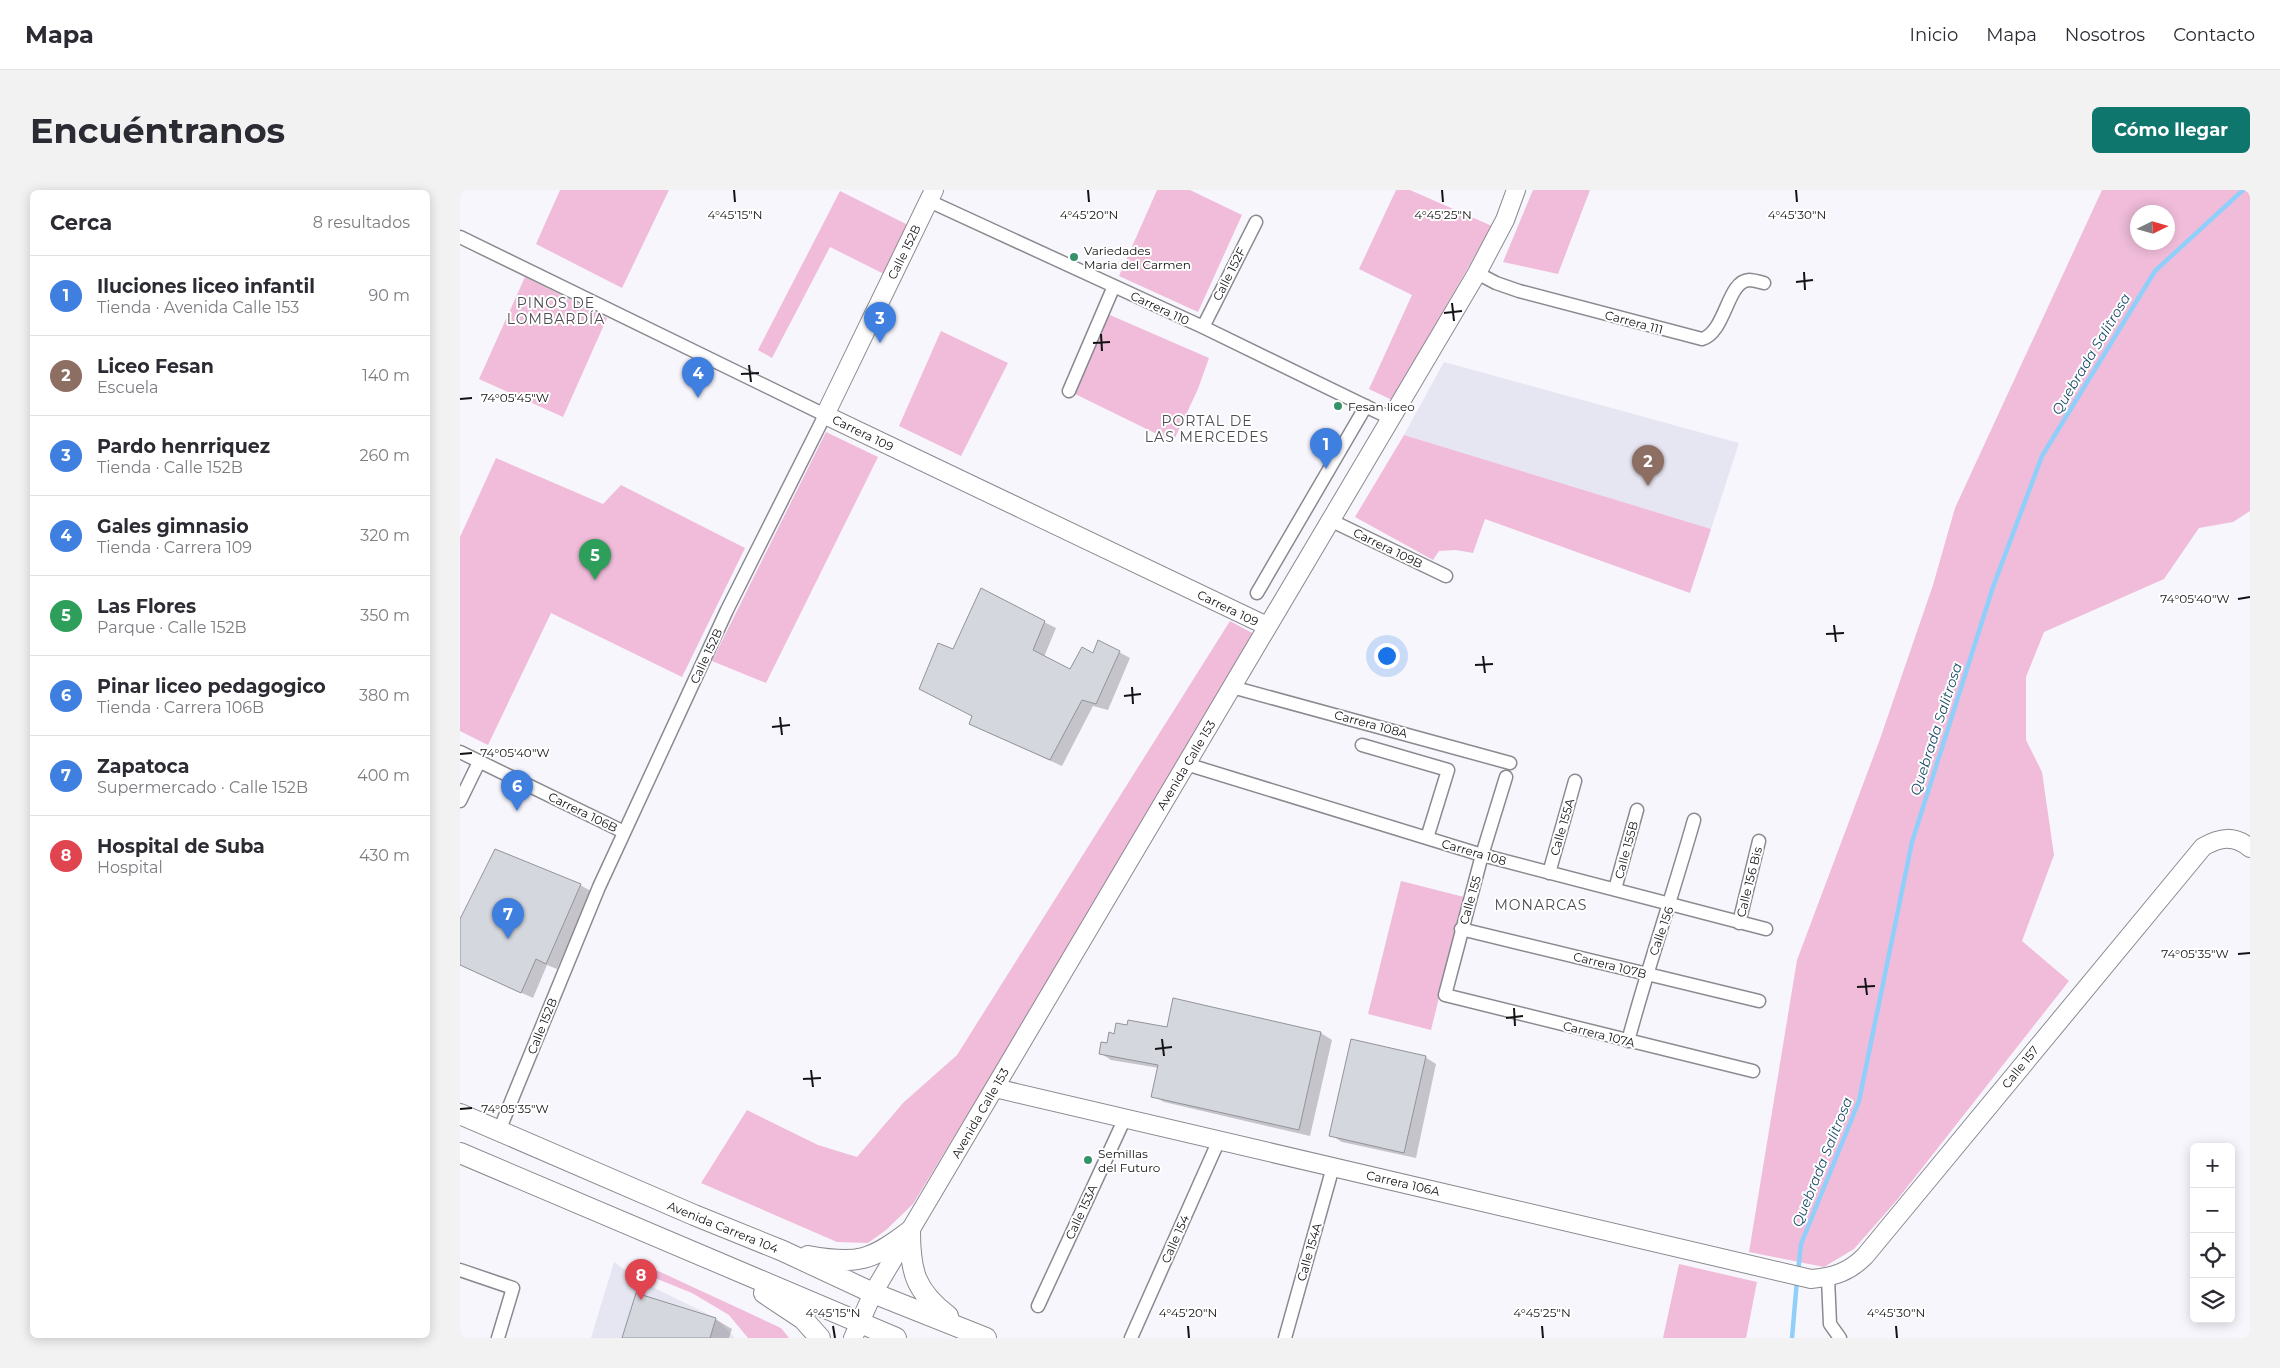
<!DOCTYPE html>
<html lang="es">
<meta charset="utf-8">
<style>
:root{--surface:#fff;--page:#f2f2f3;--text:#2b2b33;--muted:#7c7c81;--line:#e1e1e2;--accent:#0f766e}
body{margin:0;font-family:Montserrat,sans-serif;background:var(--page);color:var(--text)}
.controls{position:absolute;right:15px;bottom:15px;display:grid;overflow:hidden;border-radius:8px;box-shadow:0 2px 12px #0003}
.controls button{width:45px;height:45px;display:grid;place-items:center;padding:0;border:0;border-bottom:1px solid var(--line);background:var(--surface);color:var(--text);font:25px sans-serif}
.compass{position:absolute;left:1670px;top:15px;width:45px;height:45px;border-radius:50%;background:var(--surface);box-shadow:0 2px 12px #0003;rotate:85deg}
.you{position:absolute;left:926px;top:465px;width:18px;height:18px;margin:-12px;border:4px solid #fff;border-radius:50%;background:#1a73e8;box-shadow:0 0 0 8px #1a73e833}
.badge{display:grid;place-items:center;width:32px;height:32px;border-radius:50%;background:var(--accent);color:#fff;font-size:16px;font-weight:700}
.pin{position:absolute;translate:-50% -41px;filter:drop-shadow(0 1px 2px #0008)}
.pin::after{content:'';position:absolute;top:26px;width:18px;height:15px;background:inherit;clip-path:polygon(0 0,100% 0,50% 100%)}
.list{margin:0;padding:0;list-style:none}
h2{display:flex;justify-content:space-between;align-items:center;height:65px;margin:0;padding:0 20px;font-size:21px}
h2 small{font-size:16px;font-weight:400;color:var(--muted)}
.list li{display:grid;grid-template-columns:32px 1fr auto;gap:15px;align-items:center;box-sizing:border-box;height:80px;padding:0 20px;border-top:1px solid var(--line)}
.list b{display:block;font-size:19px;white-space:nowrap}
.list p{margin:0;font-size:16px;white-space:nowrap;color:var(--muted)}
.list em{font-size:16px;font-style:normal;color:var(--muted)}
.icon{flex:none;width:28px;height:28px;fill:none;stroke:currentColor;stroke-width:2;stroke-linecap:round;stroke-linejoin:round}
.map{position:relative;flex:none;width:1790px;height:1148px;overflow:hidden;border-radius:8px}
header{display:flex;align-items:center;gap:30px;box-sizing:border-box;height:70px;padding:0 25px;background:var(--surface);border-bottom:1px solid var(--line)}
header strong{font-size:24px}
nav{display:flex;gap:28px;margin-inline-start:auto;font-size:18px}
.intro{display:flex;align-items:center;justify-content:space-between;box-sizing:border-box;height:120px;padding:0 30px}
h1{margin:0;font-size:35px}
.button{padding:12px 22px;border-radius:8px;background:var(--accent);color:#fff;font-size:18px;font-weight:700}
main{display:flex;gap:30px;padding:0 30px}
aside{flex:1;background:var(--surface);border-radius:8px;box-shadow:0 2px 12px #0003}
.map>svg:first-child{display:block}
</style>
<header>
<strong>Mapa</strong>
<nav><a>Inicio</a><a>Mapa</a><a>Nosotros</a><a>Contacto</a></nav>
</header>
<div class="intro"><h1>Encuéntranos</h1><a class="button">Cómo llegar</a></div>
<main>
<aside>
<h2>Cerca<small>8 resultados</small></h2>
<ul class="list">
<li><span class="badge" style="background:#3f7fe0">1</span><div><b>Iluciones liceo infantil</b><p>Tienda · Avenida Calle 153</p></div><em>90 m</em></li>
<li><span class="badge" style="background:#8d6e63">2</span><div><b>Liceo Fesan</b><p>Escuela</p></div><em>140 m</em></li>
<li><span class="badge" style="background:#3f7fe0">3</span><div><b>Pardo henrriquez</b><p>Tienda · Calle 152B</p></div><em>260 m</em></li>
<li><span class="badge" style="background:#3f7fe0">4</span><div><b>Gales gimnasio</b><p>Tienda · Carrera 109</p></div><em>320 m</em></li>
<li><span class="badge" style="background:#2e9e5b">5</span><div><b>Las Flores</b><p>Parque · Calle 152B</p></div><em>350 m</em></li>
<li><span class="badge" style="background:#3f7fe0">6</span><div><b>Pinar liceo pedagogico</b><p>Tienda · Carrera 106B</p></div><em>380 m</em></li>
<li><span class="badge" style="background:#3f7fe0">7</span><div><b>Zapatoca</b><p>Supermercado · Calle 152B</p></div><em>400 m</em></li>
<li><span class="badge" style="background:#e0444e">8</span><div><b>Hospital de Suba</b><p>Hospital</p></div><em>430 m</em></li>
</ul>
</aside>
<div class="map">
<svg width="1790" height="1148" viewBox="0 0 1790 1148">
<rect width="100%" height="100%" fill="#f7f6fd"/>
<!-- built -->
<path fill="#e6e5f2" d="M984,172L1279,253L1251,339L944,245Z
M154,1072L182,1092L256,1128L275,1148H131Z"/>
<!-- green -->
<path fill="#f0bcd9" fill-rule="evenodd" d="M100,0H209L162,98L76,54Z
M697,0H730L782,25L738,122L659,86Z
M936,0H950L1032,36L932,210L909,199L952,105L899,79Z
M1073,0H1130L1098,84L1043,72Z
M1642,0H1790V321L1773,332L1739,338L1704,389L1584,442L1566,487V550L1582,582L1594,665L1562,751L1609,791L1437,1010L1394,1059L1364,1077L1289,1062L1337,770L1420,549L1473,395L1495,318ZM1678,22H1708V52H1678Z
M380,1L448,35L424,84L370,57L312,168L298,160Z
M65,87L147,128L103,227L19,189Z
M643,122L749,168L738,199L713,252L609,201Z
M481,141L548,173L501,266L439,236Z
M366,242L418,267L306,493L252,471Z
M944,245L1251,339L1230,403L1025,329L1013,363L996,360L979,361L973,370L895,327Z
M36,268L143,314L161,295L285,358L222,487L91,423L28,555L0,541V347Z
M770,431L798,446L453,1014L426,1040L408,1053L377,1052L241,993L287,920L358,955L397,967L443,913L497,865Z
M941,691L1004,707L971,840L908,824Z
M181,1073L321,1138L329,1148H288L269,1125L232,1103L190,1086Z
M1219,1074L1297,1092L1286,1148H1203Z"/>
<!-- shadow -->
<path fill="#0003" d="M521,400L596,438L584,467L610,481L633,465L659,462L670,468L648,520L633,516L602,576L522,540L513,526L493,461Z
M120,695L131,701L97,779L87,775L73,808L0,775V731Z
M708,839L861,843L872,850L850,946L704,912L693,906L699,878L651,870L640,863L655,845Z
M965,867L976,874L956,968L882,952L871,945Z
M177,1105L255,1129L272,1139L269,1148H163Z"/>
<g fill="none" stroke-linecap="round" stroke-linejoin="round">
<!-- stream -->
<path stroke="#91cffb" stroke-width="4.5" d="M1338,1082L1341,1054L1399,911L1452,652L1533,397L1582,266L1695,81L1783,0
M1332,1148L1337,1090"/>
</g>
<!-- building -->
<path fill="#d4d7dd" stroke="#92949a" d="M521,398L585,431L573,460L610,479L622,457L633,463L638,450L660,461L636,514L622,510L590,570L509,534L512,526L459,499L478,453L493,459Z
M35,659L121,694L86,774L76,769L61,803L0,775V729Z
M713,808L861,842L839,940L691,907L698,875L639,864L641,852L647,853L649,842L654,844L656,833L667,835L668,830L707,837Z
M891,849L966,866L944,963L869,946Z
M176,1103L256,1128L250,1148H162Z"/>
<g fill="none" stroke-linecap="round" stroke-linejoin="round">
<defs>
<path id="street" d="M469,11L743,137L930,228
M0,47L365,225L267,420L139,697L39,941
M1017,83L1036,93L1059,101L1242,149C1266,142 1267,91 1289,90C1294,90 1300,92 1304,93
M743,137L796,32
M609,201L654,96
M870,330L986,386
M797,403L906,216
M772,497L1050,573
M902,555L988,580L967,648
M0,562L164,642
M726,574L1022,665L1306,739
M1046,587L1022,665L985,805L1293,881
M0,611L19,572
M1089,683L1115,591
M1155,699L1177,620
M1279,733L1299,651
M1001,739L1299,811
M1168,851C1188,777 1213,704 1234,630
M0,1080L53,1098L38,1148
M1368,1088L1370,1134L1380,1148
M578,1116L665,928
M671,1148L759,950
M825,1148L873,977"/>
<path id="secondary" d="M474,0L365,225L807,436
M535,898L1351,1089C1374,1087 1389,1082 1405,1066L1743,657C1760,647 1774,645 1790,658
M393,1148L413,1103L1017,83L1045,30L1056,0"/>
<path id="primary" d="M0,924L234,1025L323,1061L413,1103L526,1148
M0,963L436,1148
M450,1041C450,1081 455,1101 488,1126
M348,1066C397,1075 411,1071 450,1041
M304,1103L343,1129L360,1148"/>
</defs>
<!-- street casing -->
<use href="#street" stroke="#8b8a90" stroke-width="15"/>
<!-- secondary casing -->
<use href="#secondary" stroke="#8b8a90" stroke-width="20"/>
<!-- primary casing -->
<use href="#primary" stroke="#8b8a90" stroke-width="22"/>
<!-- street -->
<use href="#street" stroke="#fff" stroke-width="12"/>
<!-- secondary -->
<use href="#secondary" stroke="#fff" stroke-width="18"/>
<!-- primary -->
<use href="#primary" stroke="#fff" stroke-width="20"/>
</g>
<!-- ticks -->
<path fill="none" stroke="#131214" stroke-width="2" d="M274,0L275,12M628,0L629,12M982,0L983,12M1336,0L1337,12M1344,82L1345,100M1336,92L1353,90M992,113L994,131M984,123L1002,121M641,144L642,161M633,153L650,152M289,175L291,192M281,184L299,183M0,209L12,208M1778,409L1790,407M1374,435L1376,452M1366,444L1384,443M1023,466L1025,483M1015,475L1033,474M672,497L673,514M664,506L681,504M320,527L322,545M312,537L330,535M0,564L12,563M1778,764L1790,763M1405,788L1407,805M1397,797L1415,796M1054,818L1055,836M1046,828L1063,826M702,849L704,866M695,859L712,857M351,880L353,897M343,889L361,888M0,919L12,918M373,1136L375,1148M728,1136L729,1148M1082,1136L1083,1148M1436,1136L1437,1148"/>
<!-- markers -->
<g fill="#35936a" stroke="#fff" stroke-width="2">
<circle cx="614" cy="67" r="5"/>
<circle cx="878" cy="216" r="5"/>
<circle cx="628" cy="970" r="5"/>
</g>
<g text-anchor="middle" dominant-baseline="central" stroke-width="4" stroke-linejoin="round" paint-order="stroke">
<!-- poi labels -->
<g font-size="12" fill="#131214" stroke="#fff" text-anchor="start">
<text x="624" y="60">Variedades<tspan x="624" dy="14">Maria del Carmen</tspan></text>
<text x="888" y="216">Fesan liceo</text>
<text x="638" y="963">Semillas<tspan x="638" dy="14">del Futuro</tspan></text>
</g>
<!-- street labels -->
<g font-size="12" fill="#131214" stroke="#fff">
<text transform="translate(444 62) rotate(-64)">Calle 152B</text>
<text transform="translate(769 84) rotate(-63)">Calle 152F</text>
<text transform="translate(700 118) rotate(25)">Carrera 110</text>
<text transform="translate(1174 132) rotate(15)">Carrera 111</text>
<text transform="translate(403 243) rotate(26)">Carrera 109</text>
<text transform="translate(928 358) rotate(26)">Carrera 109B</text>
<text transform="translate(768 418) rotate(26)">Carrera 109</text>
<text transform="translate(246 466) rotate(-65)">Calle 152B</text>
<text transform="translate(911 534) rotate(15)">Carrera 108A</text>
<text transform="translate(726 575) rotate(-59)">Avenida Calle 153</text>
<text transform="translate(123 622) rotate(26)">Carrera 106B</text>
<text transform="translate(1102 637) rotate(-74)">Calle 155A</text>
<text transform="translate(1166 660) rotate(-75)">Calle 155B</text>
<text transform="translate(1014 662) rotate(16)">Carrera 108</text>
<text transform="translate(1289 692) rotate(-76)">Calle 156 Bis</text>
<text transform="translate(1010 710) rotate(-74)">Calle 155</text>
<text transform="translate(1201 741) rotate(-71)">Calle 156</text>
<text transform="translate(1150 775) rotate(14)">Carrera 107B</text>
<text transform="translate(82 836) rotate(-68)">Calle 152B</text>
<text transform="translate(1139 844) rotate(14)">Carrera 107A</text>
<text transform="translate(1560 877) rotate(-51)">Calle 157</text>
<text transform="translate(520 923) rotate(-60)">Avenida Calle 153</text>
<text transform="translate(943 993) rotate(13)">Carrera 106A</text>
<text transform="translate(621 1022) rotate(-65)">Calle 153A</text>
<text transform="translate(263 1037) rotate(22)">Avenida Carrera 104</text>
<text transform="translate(715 1049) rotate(-66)">Calle 154</text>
<text transform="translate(849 1062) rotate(-74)">Calle 154A</text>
</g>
<!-- neighbourhood labels -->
<g font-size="14" letter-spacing="1" fill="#4c4c51" stroke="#fff">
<text x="96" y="113">PINOS DE<tspan x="96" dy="16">LOMBARDÍA</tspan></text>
<text x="747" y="231">PORTAL DE<tspan x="747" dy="16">LAS MERCEDES</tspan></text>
<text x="1081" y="715">MONARCAS</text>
</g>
<!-- water labels -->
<g font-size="14" font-style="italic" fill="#1f4e6b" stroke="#fff">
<text transform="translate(1631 164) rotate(-59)">Quebrada Salitrosa</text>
<text transform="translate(1476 539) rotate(-72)">Quebrada Salitrosa</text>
<text transform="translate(1362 972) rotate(-68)">Quebrada Salitrosa</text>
</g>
</g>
<g font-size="12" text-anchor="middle" fill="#131214" stroke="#fff" stroke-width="4" stroke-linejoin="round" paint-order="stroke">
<text x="275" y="29">4°45'15"N</text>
<text x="629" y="29">4°45'20"N</text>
<text x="983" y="29">4°45'25"N</text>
<text x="1337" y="29">4°45'30"N</text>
<text x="55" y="212">74°05'45"W</text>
<text x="1735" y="413">74°05'40"W</text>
<text x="55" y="567">74°05'40"W</text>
<text x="1735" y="768">74°05'35"W</text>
<text x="55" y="923">74°05'35"W</text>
<text x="373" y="1127">4°45'15"N</text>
<text x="728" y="1127">4°45'20"N</text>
<text x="1082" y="1127">4°45'25"N</text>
<text x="1436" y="1127">4°45'30"N</text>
</g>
</svg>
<div class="controls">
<button>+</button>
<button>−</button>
<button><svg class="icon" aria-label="locate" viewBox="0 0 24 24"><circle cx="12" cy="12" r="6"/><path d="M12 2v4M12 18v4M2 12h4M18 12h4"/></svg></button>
<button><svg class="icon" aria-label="layers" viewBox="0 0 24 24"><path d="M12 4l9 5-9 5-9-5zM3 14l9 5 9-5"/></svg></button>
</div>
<svg class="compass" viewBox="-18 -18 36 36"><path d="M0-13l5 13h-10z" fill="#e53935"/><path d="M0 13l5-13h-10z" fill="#7c7c81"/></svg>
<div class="you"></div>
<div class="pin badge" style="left:866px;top:279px;background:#3f7fe0">1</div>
<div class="pin badge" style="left:1188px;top:296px;background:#8d6e63">2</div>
<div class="pin badge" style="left:420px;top:153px;background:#3f7fe0">3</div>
<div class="pin badge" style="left:238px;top:208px;background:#3f7fe0">4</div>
<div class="pin badge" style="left:135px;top:390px;background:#2e9e5b">5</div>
<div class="pin badge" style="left:57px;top:621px;background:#3f7fe0">6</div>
<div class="pin badge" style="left:48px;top:749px;background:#3f7fe0">7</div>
<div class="pin badge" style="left:181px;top:1110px;background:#e0444e">8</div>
</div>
</main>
